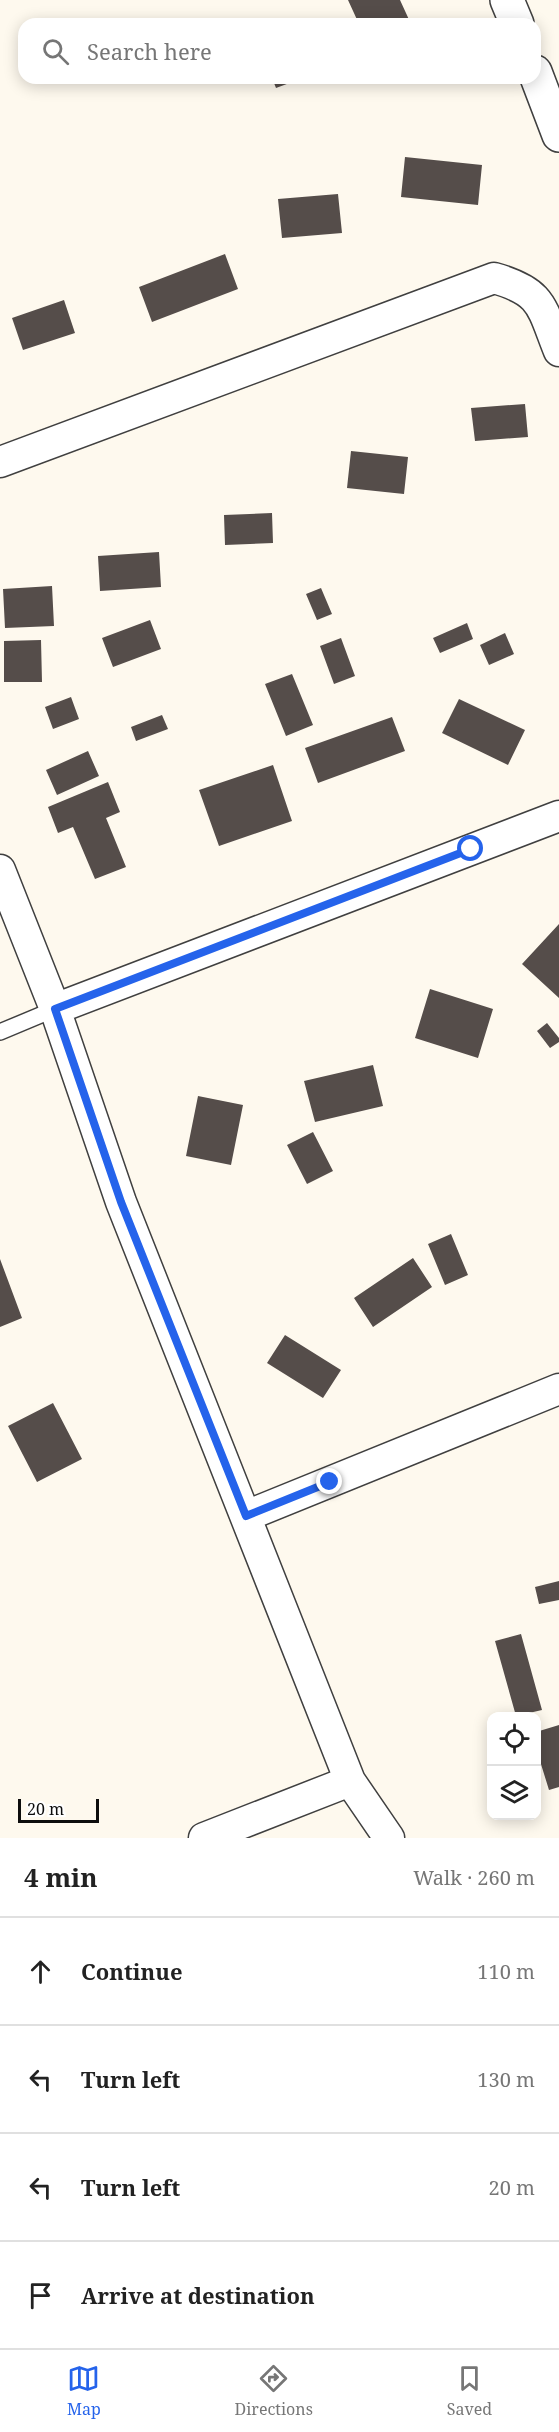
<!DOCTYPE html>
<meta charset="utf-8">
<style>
:root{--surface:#fff;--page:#f2f2f2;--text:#222;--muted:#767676;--line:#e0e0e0;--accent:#2563eb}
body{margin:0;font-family:"Noto Serif",serif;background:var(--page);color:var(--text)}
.controls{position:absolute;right:18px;bottom:18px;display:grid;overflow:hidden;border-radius:12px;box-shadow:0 3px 15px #0003}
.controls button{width:54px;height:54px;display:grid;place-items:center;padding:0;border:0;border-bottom:2px solid var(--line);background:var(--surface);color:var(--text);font:30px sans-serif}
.scale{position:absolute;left:18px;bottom:15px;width:81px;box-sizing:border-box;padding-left:6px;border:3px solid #0d0d0d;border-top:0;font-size:16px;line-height:21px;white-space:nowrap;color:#0d0d0d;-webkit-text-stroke:4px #fff;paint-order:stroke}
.stop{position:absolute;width:18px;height:18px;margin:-14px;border:4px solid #2563eb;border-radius:50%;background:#fff}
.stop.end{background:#2563eb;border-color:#fff;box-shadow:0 2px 6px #0008}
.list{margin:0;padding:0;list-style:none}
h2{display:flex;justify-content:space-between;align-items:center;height:78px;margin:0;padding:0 24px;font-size:26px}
h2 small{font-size:20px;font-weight:400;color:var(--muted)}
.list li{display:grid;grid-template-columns:39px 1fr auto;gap:18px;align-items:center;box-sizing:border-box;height:108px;padding:0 24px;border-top:2px solid var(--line)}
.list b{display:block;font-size:22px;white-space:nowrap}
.list em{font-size:20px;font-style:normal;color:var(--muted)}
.icon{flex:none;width:33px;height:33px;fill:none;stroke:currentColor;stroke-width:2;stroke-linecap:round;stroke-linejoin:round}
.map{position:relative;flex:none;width:559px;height:1838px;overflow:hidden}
.search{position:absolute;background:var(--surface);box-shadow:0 3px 15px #0003;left:18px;right:18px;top:18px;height:66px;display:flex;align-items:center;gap:15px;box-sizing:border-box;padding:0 21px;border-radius:18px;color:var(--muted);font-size:22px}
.sheet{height:510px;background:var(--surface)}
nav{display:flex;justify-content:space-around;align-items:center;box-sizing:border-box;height:84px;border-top:2px solid var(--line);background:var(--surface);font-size:16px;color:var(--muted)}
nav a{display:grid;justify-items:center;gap:3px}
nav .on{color:var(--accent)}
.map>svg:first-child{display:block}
</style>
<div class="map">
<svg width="559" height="1838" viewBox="0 0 559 1838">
<rect width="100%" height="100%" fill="#fef9ee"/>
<!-- building -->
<path fill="#554d4a" d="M348,0H400L411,24H359Z
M272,78H303L276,88Z
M405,157L482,165L478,205L401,197Z
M338,194L342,233L282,238L278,199Z
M225,254L238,289L152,322L139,287Z
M64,300L75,333L23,350L12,318Z
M525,404L528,437L475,441L471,408Z
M351,451L408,457L404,494L347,488Z
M272,513L273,543L225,545L224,515Z
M159,552L161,587L100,591L98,556Z
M52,586L54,626L5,628L3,589Z
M321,588L332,614L317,620L306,594Z
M150,620L161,649L113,667L102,638Z
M467,623L473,639L440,653L433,638Z
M505,633L514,654L489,665L480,645Z
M341,638L355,676L334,684L320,646Z
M41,640L42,682H4V641Z
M292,674L313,725L286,736L265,684Z
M71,697L79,719L53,729L45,707Z
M459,699L525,730L508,765L442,733Z
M162,715L168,729L136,741L131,727Z
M392,717L405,751L318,783L305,748Z
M88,751L99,776L57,795L46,770Z
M273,765L292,821L219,846L199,790Z
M108,782L120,812L106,818L126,867L95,879L73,827L58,833L48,807Z
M559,924V998L522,964Z
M430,989L493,1009L478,1058L415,1038Z
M547,1023L559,1038V1042L550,1048L537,1031Z
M373,1065L383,1106L315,1122L304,1081Z
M198,1096L243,1105L231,1165L186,1156Z
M313,1132L333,1171L307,1184L287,1145Z
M451,1234L468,1275L445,1285L428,1244Z
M413,1258L432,1287L373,1327L354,1298Z
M0,1259L22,1318L0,1327Z
M285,1335L341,1370L323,1398L267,1363Z
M53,1403L82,1459L37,1482L8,1426Z
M559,1581V1600L539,1604L535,1587Z
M521,1634L542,1710L516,1716L495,1641Z
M559,1725V1787L549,1790L536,1748V1732Z"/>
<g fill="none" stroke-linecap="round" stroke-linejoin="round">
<defs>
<path id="service" d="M0,1032L55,1009"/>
<path id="minor" d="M0,462L494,278C543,292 541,306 559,351
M0,870L55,1009L121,1202L350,1781L389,1838
M55,1009L559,816
M246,1516L559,1389
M204,1838L350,1781"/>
<path id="tertiary" d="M507,0L517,24
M535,72L559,135"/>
</defs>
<!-- service casing -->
<use href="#service" stroke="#404040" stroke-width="18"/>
<!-- minor casing -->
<use href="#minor" stroke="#404040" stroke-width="33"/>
<!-- tertiary casing -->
<use href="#tertiary" stroke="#404040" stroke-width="36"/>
<!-- service -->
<use href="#service" stroke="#fff" stroke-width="15"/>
<!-- minor -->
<use href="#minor" stroke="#fff" stroke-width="30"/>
<!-- tertiary -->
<use href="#tertiary" stroke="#fff" stroke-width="33"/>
</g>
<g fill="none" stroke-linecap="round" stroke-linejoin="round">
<!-- route -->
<path stroke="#2563eb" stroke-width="8" d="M330,1482L246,1516L121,1202L55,1009L471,849"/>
</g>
</svg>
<div class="controls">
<button><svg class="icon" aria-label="locate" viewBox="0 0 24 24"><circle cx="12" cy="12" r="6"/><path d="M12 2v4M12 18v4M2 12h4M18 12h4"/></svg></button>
<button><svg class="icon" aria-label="layers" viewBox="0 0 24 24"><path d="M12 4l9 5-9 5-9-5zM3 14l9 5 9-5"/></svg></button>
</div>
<div class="scale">20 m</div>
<div class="stop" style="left:471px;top:849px"></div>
<div class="stop end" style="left:330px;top:1482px"></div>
<div class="search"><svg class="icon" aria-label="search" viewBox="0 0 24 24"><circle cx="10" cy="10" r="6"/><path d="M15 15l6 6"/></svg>Search here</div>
</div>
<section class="sheet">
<h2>4 min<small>Walk · 260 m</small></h2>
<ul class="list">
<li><svg class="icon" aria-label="ahead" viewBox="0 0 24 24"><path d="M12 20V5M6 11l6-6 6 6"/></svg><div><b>Continue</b></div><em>110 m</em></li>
<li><svg class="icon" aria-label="left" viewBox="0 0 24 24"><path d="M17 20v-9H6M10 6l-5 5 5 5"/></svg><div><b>Turn left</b></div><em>130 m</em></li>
<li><svg class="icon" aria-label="left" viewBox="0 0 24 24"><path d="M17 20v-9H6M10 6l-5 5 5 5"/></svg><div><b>Turn left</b></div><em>20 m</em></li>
<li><svg class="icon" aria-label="arrive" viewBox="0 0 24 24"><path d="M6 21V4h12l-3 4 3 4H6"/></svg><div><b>Arrive at destination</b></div></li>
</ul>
</section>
<nav>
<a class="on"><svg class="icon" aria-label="map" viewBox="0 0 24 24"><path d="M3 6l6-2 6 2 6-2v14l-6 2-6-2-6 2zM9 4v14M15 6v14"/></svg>Map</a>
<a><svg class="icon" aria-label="directions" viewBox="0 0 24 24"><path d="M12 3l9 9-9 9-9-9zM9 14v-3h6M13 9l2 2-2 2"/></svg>Directions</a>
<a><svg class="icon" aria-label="saved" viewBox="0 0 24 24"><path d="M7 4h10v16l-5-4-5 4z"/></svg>Saved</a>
</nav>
